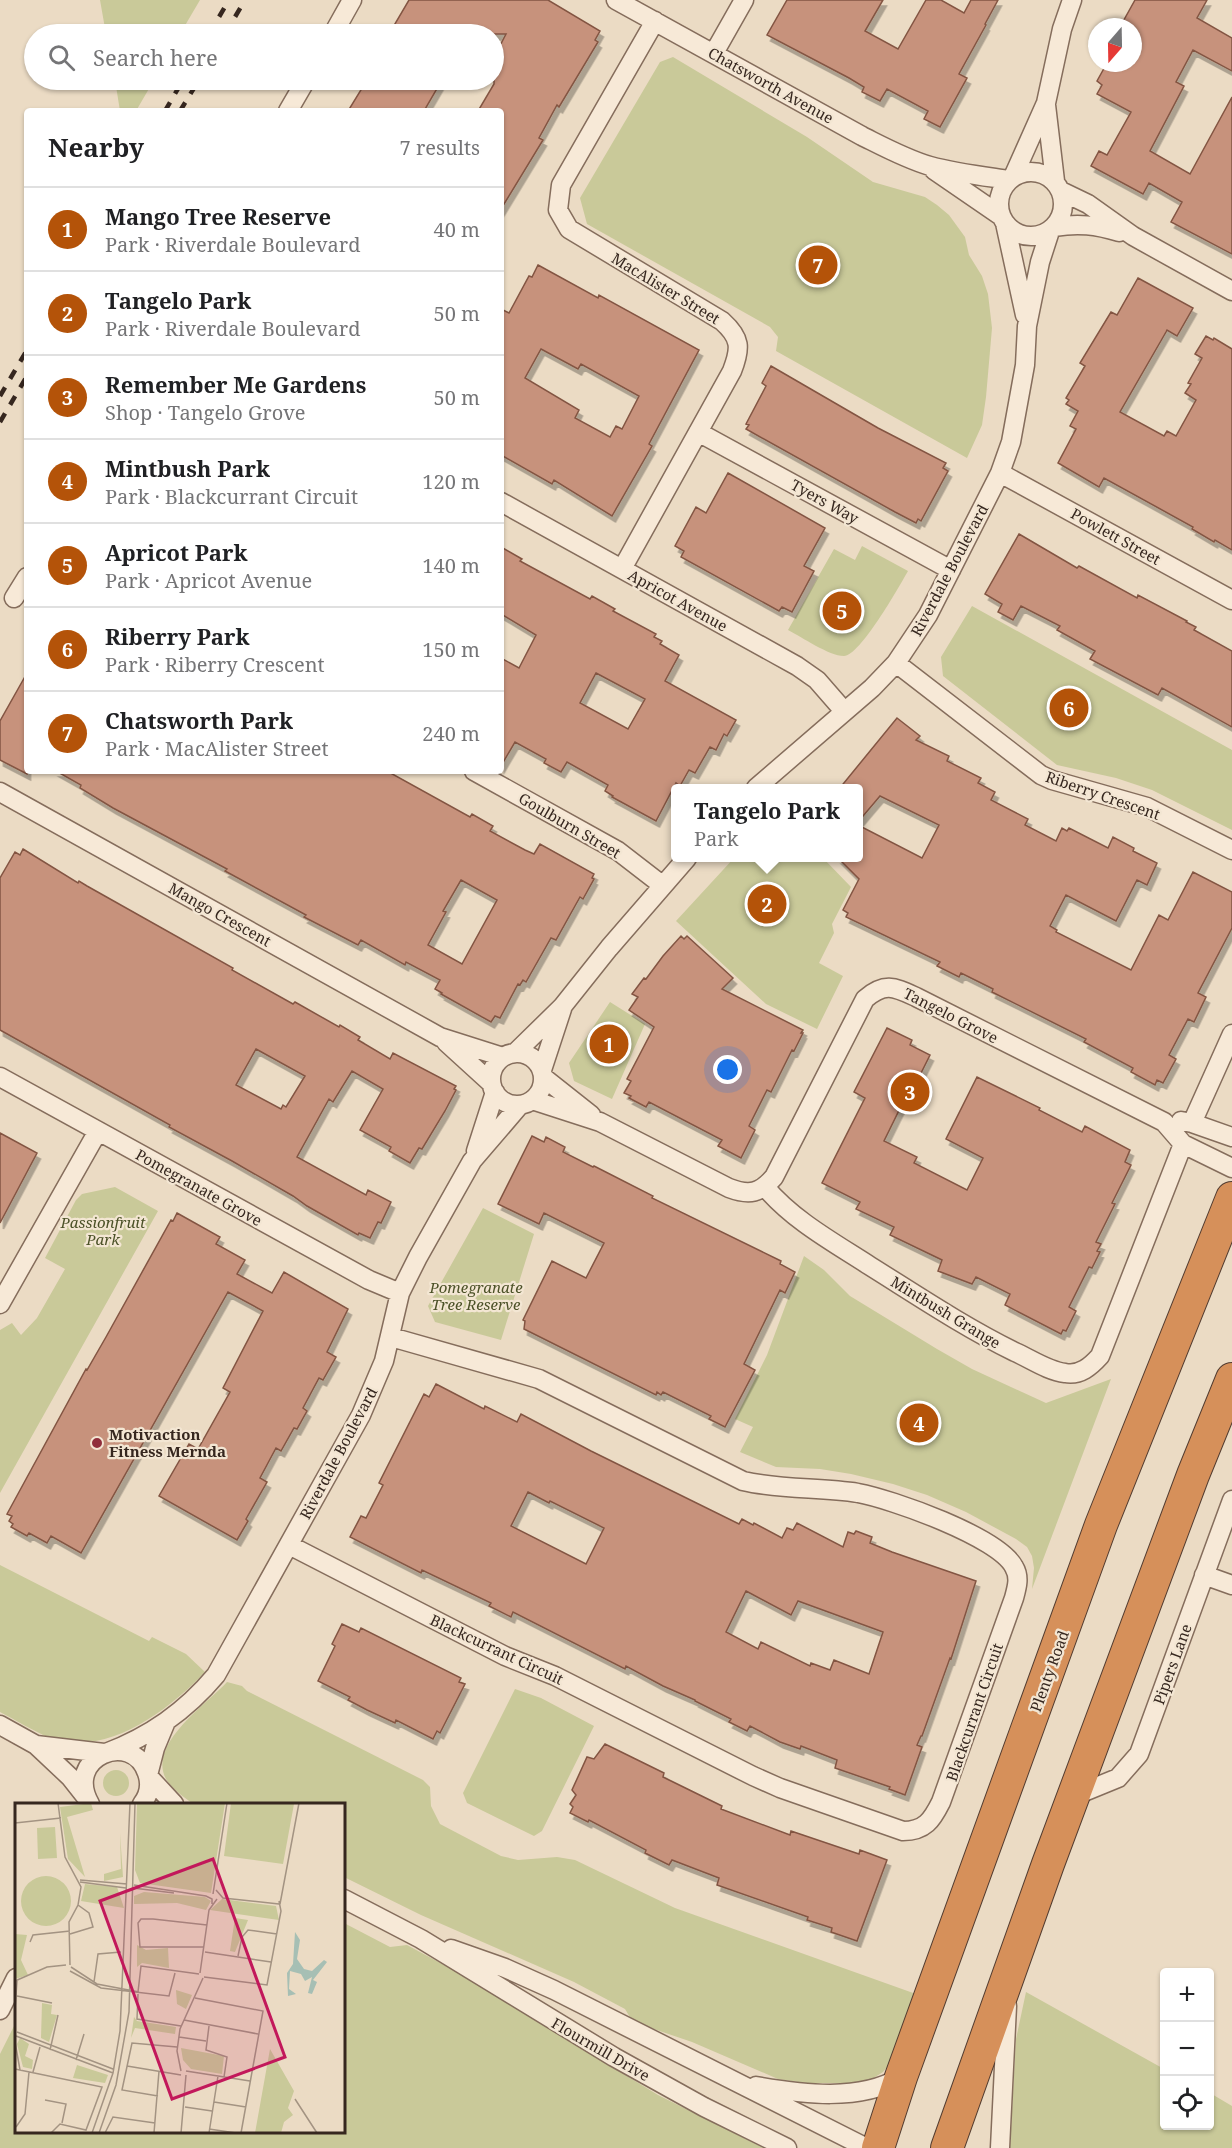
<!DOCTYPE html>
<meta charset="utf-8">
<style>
:root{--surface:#fff;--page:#f2f2f2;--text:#202124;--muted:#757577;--line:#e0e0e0;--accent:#b45309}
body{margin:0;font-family:"Noto Serif",serif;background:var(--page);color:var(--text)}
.controls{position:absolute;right:18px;bottom:18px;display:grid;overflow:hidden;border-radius:6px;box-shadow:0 2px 4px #0004}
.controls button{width:54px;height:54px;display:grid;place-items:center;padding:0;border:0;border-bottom:2px solid var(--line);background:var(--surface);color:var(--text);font:30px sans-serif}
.compass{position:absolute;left:1088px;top:18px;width:54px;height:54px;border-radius:50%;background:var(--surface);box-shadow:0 2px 4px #0004;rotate:200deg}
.you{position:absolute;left:728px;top:1070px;width:21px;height:21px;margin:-15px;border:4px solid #fff;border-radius:50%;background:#1a73e8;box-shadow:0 0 0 9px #1a73e833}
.badge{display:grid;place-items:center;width:39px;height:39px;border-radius:50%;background:var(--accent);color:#fff;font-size:20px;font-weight:700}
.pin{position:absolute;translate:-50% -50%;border:3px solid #fff;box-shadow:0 2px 6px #0006}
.popup{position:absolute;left:671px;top:784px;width:192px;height:78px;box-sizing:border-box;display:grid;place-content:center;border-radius:6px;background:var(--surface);filter:drop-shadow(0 2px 4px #0005);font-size:20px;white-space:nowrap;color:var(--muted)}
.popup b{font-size:22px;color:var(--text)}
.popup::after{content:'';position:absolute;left:50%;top:100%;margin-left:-12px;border:12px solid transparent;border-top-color:var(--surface)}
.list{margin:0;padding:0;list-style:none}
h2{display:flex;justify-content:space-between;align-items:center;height:78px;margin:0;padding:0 24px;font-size:26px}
h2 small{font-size:20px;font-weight:400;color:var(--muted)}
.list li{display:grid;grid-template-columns:39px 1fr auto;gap:18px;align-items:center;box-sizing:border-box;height:84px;padding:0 24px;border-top:2px solid var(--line)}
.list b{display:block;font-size:22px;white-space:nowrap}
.list p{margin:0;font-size:20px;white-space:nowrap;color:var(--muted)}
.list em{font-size:20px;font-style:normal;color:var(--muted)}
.icon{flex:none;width:33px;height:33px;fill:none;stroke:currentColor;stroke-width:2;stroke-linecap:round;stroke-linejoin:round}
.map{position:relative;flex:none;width:1232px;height:2148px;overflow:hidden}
.search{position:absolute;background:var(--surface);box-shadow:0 2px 4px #0004;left:24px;top:24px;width:480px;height:66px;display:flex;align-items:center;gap:15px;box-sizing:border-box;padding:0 21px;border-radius:33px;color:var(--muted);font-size:22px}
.panel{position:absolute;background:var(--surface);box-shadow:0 2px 4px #0004;left:24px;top:108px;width:480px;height:666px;border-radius:6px}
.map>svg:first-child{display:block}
</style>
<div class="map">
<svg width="1232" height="2148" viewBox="0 0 1232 2148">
<defs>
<filter id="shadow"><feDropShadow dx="3.5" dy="6" stdDeviation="0" flood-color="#0004"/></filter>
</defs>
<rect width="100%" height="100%" fill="#ebdbc4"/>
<!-- green -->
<path fill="#c9c999" d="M100,0H200L180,34H106Z
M673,57L807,137L873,182L925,197L937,205L949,215L965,237L969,255L982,276L988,294L992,328L986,397L982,425L967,458L776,351L778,337L770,327L587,224L580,198L660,62Z
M115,80H154L136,111H120Z
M862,546L908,571C899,587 860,656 844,656C829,656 802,637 788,630L834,549L855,560Z
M972,606L1232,750V830L1152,790L1116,778L1057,765L943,676L941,657Z
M734,858H823L851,887L832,924L834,933L819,963L843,976L817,1029L766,1004L676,921Z
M610,1002L645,1024L612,1099L574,1081L569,1063Z
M115,1187L158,1211L0,1493V1330L12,1323L21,1335L37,1318L65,1269L45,1258L76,1200L82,1194Z
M483,1208L534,1234L501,1340L435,1322L428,1306Z
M804,1256L824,1270L850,1296L937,1349L972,1369L1046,1403L1111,1379L1032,1589L1034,1568L1032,1556L1027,1547L1016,1539L966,1512L927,1495L893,1484L851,1474L820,1469L776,1467L740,1452L753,1427L735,1419L767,1355Z
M0,1565L149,1641L152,1637L186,1654L205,1672C168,1711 106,1758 50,1738C33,1731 16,1720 0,1712Z
M227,1682L242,1686L247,1691L423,1780L430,1787L431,1806L440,1824L501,1856L518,1860L557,1857L575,1860L675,1908L916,1994L889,2065L883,2072L872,2079L859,2083H805L778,2079L692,2042L645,2026L631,2019L625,2009L574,1982L421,1915L344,1877V1804H193C184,1797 172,1789 166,1779C147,1744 207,1704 227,1682Z
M515,1689L541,1698L594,1726L542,1831L534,1836L467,1803L463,1793Z
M103 1783a13 13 0 1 1 26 0a13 13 0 1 1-26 0Z
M344,1923L390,1947L407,1945L457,1972L658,2095L764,2148H0V2054L16,2022V2132H344Z
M1026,1992L1164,2069V2126H1210V2093L1232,2106V2148H1010L1016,2039Z"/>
<!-- building -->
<path fill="#c7927c" stroke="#835543" stroke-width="1.5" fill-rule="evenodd" filter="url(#shadow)" d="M409,0H548L600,31L595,40L598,42L559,107L557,105L539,138L543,140L501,209V111H478L494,84V57L506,34H389Z
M787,0H883L865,31L898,49L926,0H941L964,13L971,0H998L985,24L986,25L959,74L967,78L940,127L924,119L928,111L887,89L880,101L862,92L864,87L849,78L767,35Z
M1135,0H1207L1197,18L1232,38V71L1193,50L1176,82L1184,86L1150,151L1190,174L1232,97V254L1171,222L1182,202L1149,183L1143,194L1091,166L1099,151L1107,155L1131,112L1097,94L1102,85L1097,81L1107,63H1133V27H1120Z
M367,80H442L424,111H348Z
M538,265L598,298L599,295L699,350L649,444L652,446L612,516L554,480L552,484L501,455V309L509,313L529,276L532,277ZM541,349L578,369L581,364L639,396L622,429L616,426L610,437L575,418L579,410L525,378Z
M1138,278L1193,308L1177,336L1167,330L1166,332L1120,412L1164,436L1167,431L1176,436L1196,400L1185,393L1191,384L1188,383L1202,358L1195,354L1206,336L1213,340L1214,338L1232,349V550L1215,540L1214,542L1192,529L1193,527L1104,478L1099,487L1058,463L1076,429L1070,426L1078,411L1066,404L1069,400L1066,398L1085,366L1080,363L1111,312L1117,315Z
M771,366L878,428L946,463L943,468L948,471L921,521L918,519L916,523L895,512L746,429L749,425L746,424L766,386L762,383Z
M728,473L825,528L804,566L814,571L792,612L782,607L779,611L681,557L684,551L675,546L696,507L706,513Z
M1019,534L1077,568L1079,566L1137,598L1138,595L1187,621L1186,622L1196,627L1194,630L1232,651V727L1162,688L1158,695L1090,659L1095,651L1057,630L1060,626L1021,606L1013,620L998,612L1002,604L985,594Z
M501,547L522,559L520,561L590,599L592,596L615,609L613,611L656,634L654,637L662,641L660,644L679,655L665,681L736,720L727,736L724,734L716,750L710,747L695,773L689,770L680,786L676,783L656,821L612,797L613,796L605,791L608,785L567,762L561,772L544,763L546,759L515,742L501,766V658L519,668L536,635L501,614ZM596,673L645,699L628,729L580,703Z
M27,673V774L0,760V721Z
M897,718L920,736L916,740L949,756L947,761L981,778L978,783L995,792L991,800L1028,819L1025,825L1056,841L1062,828L1067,831L1069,828L1108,848L1113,837L1134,848L1133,851L1157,863L1147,885L1137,880L1116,921L1066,895L1050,926L1057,930L1056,932L1131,970L1159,915L1168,920L1193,872L1232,892V928L1198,993L1206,997L1194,1022L1188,1019L1169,1055L1176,1059L1163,1083L1157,1080L1155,1085L1131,1072L1133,1068L1084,1042L1086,1039L992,992L993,989L961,973L959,977L937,966L940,962L846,917L848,913L843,910L859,879L838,858H858V825L922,858L939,825L880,796L858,822V789H839Z
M56,771H387L470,817L472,814L493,826L490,831L525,850L534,854L540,844L594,874L592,878L594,879L583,899L580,897L556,940L551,938L526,982L523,980L520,985L518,984L500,1018L495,1016L491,1022L441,994L442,993L435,989L440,980L406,962L405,965L361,940L358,945L304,917L306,915L225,871L227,869L113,808L80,788L81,785ZM461,880L497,900L462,964L428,945L446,912L443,911Z
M23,849L78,883L79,881L87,886L233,968L232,970L293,1004L295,1002L339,1027L340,1025L360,1037L358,1040L390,1059L393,1053L456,1086L454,1089L456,1090L445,1111L422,1149L419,1148L410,1163L389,1151L391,1147L360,1130L383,1089L352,1071L333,1102L329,1099L297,1157L366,1195L368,1190L391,1202L381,1223L378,1222L370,1238L359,1233L358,1235L307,1206L293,1196L232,1161L169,1127L170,1125L0,1030V878L15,852L20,855ZM256,1049L305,1076L286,1107L283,1105L281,1109L236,1085Z
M681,936L684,939L687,936L733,978L722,989L803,1030L801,1033H803L794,1051L792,1050L771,1092L767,1090L749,1126L755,1130L741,1158L718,1146L722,1140L649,1102L646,1107L629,1098L631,1096L624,1093L631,1081L627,1079L654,1027L629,1010L638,997L632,994L644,978L646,979L663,956Z
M887,1028L912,1040L910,1045L930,1055L920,1075L917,1074L884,1141L917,1157L914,1163L967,1190L983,1158L946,1139L977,1077L1040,1108L1039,1110L1082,1132L1085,1126L1130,1150L1125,1162L1131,1165L1112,1203L1115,1204L1096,1242L1101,1244L1097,1251L1100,1252L1092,1268L1089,1267L1069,1307L1076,1311L1066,1331L1063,1330L1061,1334L1005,1305L1010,1294L976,1277L972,1284L938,1271L942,1260L890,1235L894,1227L856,1209L860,1202L822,1183L865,1098L854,1092Z
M0,1133L37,1153L0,1223Z
M532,1136L544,1142L546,1137L565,1147L563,1152L593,1167L594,1166L653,1196L652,1198L781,1261L780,1264L795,1272L785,1293L780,1290L744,1364L755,1370L725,1427L709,1419L711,1416L663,1392L661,1395L657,1392L656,1395L524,1329L525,1321L523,1320L552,1261L586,1278L604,1243L544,1213L539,1224L498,1204Z
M177,1213L220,1237L216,1244L245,1260L237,1274L272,1293L284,1272L348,1309L327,1352L336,1357L323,1380L319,1378L303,1408L307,1411L297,1429L294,1428L281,1451L276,1448L260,1478L267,1482L246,1519L248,1521L237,1540L159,1496L189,1444L198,1449L230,1392L223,1388L263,1311L228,1292L81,1553L51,1536L47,1543L29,1533L27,1536L11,1527L13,1524L9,1521L12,1516L7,1514L86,1369L87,1370L106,1337L171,1220L173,1221Z
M436,1384L484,1409L485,1406L517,1422L521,1414L591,1451L739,1524L742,1519L753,1525L754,1523L782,1538L787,1528L793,1530L797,1523L843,1547L848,1532L854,1534L856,1531L872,1537L870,1543L892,1552L976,1581L951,1659L950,1658L922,1736H921L917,1745L922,1747L905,1795L889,1789L890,1787L835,1768L837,1760L801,1746L800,1749L780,1742L750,1726L747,1731L729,1722L731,1719L695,1701V1700L663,1686L626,1666L625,1669L513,1612L511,1617L489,1606L491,1603L422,1570L421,1573L350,1537L361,1516L366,1518L383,1485L379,1483L424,1394L429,1397ZM528,1492L549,1503L550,1501L604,1528L586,1564L511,1526ZM746,1591L791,1615L798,1601L883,1632L869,1674L834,1660L830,1670L811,1663L810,1666L761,1642L758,1649L726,1632Z
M342,1624L359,1632L361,1628L461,1678L459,1682L465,1684L440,1733L437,1731L433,1739L396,1720L395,1723L367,1710L348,1700L350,1697L318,1681L335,1646L332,1644Z
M605,1744L664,1773L663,1777L722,1806L721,1809L790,1835L791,1831L859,1854L860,1850L887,1860L857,1941L831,1932L832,1928L807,1920L808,1917L717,1885L719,1878L672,1860L669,1865L645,1853L646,1850L589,1820L588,1822L570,1813L573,1807L570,1804L576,1795L572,1790L587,1757L594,1759Z"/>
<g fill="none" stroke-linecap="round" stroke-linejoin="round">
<defs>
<path id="street" d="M616,0L862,136C884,147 906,159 930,166C956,173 982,176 1009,180
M333,34L352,0
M714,53L744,0
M1046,105L1055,181
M288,111L306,80
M934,170L1001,216
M999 204a32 32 0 1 1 64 0a32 32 0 1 1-64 0Z
M1013,177L1046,103L1062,29L1072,0
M1061,191L1088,204L1133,236L1232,291
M1005,223L1025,315
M1055,227C1078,223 1096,225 1119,232
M698,432L951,570
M1000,473L1232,600
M501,502L797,666L817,680L844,711
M622,569L732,371C741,348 741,338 722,321L569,229L558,210L561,185L655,21
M14,598L27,577
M896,663L1041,775L1052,780L1147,807L1232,850
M474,771L618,851L662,885
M756,788L872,688L896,663L928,615L1000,473L1011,442L1025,365L1027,326L1040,262L1050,231
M0,792L440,1037L503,1057
M446,1042L491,1083
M491 1079a26 26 0 1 1 52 0a26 26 0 1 1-52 0Z
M515,1053L562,1007L609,948L687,858
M542,1070L562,1009
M0,1077L369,1280L400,1293
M543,1077L591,1115
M532,1100L600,1122L729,1188C750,1196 760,1193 774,1177L865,999C885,982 894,987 916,997L1164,1122L1183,1144L1232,1168
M1181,1121L1192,1123L1232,1137
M1192,1123L1232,1034
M476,1151L495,1092
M765,1187C794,1221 833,1242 870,1266C918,1296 964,1327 1015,1352C1031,1359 1048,1371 1065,1373C1080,1376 1091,1366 1100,1356L1183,1144
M0,1304L98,1131
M289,1545L505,1656L555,1676L753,1776L780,1788L903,1831C925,1831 932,1820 941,1802L1014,1598C1017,1587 1020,1577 1014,1567C999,1537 891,1499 858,1493C820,1487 781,1490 743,1481L539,1379L391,1337
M1204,1575L1232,1585
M0,1725L36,1745L70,1777L85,1796
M36,1745L104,1753
M106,1753C150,1736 185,1712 216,1675L361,1415L384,1361L400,1293L418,1257L472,1161L520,1105
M148,1775L155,1748L165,1724
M148,1776L174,1804
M1074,1796L1118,1778L1139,1754L1232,1500
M90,1804C63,1757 132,1729 147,1773C151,1784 149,1795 142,1804
M344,1899L421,1939L614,2057L704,2107L787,2148
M451,1949L505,1968L554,1990L867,2148
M0,2010L16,1978
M756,2086C802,2094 860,2102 901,2077
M1000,2148L1007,2006"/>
<path id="highway" d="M878,2148L901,2077L1101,1525L1232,1198
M947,2148L1048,1864L1193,1475L1232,1379"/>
</defs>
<!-- street casing -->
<use href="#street" stroke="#856d5c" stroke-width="21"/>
<!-- highway casing -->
<use href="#highway" stroke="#533c30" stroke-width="34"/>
<!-- street -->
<use href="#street" stroke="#f7e9d7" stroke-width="18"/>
<!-- highway -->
<use href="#highway" stroke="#d6905a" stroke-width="32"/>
<!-- rail -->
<path stroke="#36271f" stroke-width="4.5" stroke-dasharray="10 10" stroke-linecap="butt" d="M209,34L229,0
M225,34L245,0
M165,111L183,80
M180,111L199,80
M0,396L27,350
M0,422L27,376"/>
</g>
<!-- markers -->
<circle fill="#902f3c" stroke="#f3e6d3" stroke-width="2" cx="97" cy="1443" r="6"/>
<g text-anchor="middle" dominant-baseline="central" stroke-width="4.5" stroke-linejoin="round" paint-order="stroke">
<!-- street labels -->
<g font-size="15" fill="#36271f" stroke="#f3e6d3">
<text transform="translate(771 85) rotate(29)">Chatsworth Avenue</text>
<text transform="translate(666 288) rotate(31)">MacAlister Street</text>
<text transform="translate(825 501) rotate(29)">Tyers Way</text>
<text transform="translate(1116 536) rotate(29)">Powlett Street</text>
<text transform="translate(949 570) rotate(-62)">Riverdale Boulevard</text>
<text transform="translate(678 600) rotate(29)">Apricot Avenue</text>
<text transform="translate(1103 795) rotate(19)">Riberry Crescent</text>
<text transform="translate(570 825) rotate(30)">Goulburn Street</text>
<text transform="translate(220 914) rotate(29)">Mango Crescent</text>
<text transform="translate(951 1015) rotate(27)">Tangelo Grove</text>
<text transform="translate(199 1187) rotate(29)">Pomegranate Grove</text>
<text transform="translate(946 1312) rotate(31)">Mintbush Grange</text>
<text transform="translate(338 1453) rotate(-62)">Riverdale Boulevard</text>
<text transform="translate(497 1649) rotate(25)">Blackcurrant Circuit</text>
<text transform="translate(1172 1664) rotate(-70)">Pipers Lane</text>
<text transform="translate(1049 1671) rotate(-70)">Plenty Road</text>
<text transform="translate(974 1712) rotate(-71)">Blackcurrant Circuit</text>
<text transform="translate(601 2049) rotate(30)">Flourmill Drive</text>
</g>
<!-- park labels -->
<g font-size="15" font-style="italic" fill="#4b5127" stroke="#f3e6d3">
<text x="103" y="1222">Passionfruit<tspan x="103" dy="17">Park</tspan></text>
<text x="476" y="1287">Pomegranate<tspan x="476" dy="17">Tree Reserve</tspan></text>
</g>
<!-- poi labels -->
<g font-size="15" font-weight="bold" fill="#36271f" stroke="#f3e6d3" text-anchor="start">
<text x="109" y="1434">Motivaction<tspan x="109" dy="17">Fitness Mernda</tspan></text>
</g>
</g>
<!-- overview -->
<g transform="translate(15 1803)">
<rect width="330" height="330" fill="#ebdbc4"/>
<path d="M76,0L78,7L52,14L70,74L53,56L45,4ZM210,0L196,90L125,80L120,67L122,1ZM216,0L279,1L268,61L209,53ZM40,24L42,55L23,56L22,25ZM105,30L108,74L89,78V71L106,66ZM6 98a25 25 0 1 1 50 0a25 25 0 1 1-50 0ZM70,81L102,84L109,105L66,98ZM129,89L190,94L196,98L191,107L162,100L119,101V93ZM207,96L261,103L264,117L195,107ZM220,115L233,117L220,149L215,148ZM0,131L12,132L6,157L13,172L0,176ZM122,142L131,147L153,145L154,165L127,160L122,164ZM161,187L177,192L171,206L162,201ZM27,200L37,202L36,211L42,212L34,239L26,235ZM119,214L122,218L161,224L160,231L120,225L116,235ZM5,235L14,241L10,253L18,257L17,266L8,264L2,241ZM166,245L209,253L207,271L176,266L168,257ZM255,246L279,288L273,305L278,312L269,319L266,330H240ZM62,262L93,272L90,280L58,275Z" fill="#c9c999"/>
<path d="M280,129L285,137L282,156L289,166L297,168L309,157L312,159L298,177L302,179L297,191L293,190L297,174L290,178L286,171L275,168L274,186L281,191L273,193L272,170L278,161Z" fill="#a6bfb4"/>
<path fill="none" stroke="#a39382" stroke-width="1.5" d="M43,0L50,54L66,84L63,102L54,119L55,162M0,20L46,15M65,77L112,81M65,79L111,85M119,82L191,93L197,96V101M118,85L159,90M201,87L208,95L264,101M198,91L212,0M265,101L284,0M55,131L78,124L74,110L63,102M15,139L18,132L55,128M189,144H125L123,120L126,116H138L192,122M190,149L256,159M223,153L227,134L233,127L262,131M56,164L82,181L124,189M55,168L86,185L154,193L160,170M185,170L194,107L202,96M189,174L252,182L266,108L264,98M0,178L32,164L51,162M79,179L83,151L106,149M123,189L126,163L184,171M123,191L122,216L166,223M2,193L37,200M180,195L248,208L226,330M0,206L2,178M169,217L243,231M194,223L191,247L212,254L209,274M2,229L98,266M1,233L98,270M164,234L191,238M0,239L5,267M35,247L43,212M61,257L69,231M112,263L166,272M0,266L87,284L71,327L45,321L36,330M166,268L162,248L165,226L188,175M171,268L235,278M18,269L25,244M143,293L107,287L117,240L162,244M280,296L302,330M30,297L51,301L47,320M199,299L231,304M170,304L197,308M1,324L10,311L14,269M194,326L221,330M77,330L98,270L105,228L115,0M84,330L101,282L114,209L120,0M90,330L98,314L140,320M139,330L144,268M166,330L171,272M194,330L203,273"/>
<path fill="#c2185b" fill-opacity="0.15" stroke="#c2185b" stroke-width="3" d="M198,56L270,254L157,296L85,98Z"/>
<rect width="330" height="330" fill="none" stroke="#36271f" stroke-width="3"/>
</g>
</svg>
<div class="controls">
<button>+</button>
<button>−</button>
<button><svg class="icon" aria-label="locate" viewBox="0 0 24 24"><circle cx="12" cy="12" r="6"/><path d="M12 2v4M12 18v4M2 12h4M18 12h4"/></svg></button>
</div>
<svg class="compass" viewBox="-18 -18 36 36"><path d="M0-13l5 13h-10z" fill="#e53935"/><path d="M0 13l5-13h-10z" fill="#757577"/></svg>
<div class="you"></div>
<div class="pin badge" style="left:609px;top:1044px">1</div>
<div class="pin badge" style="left:767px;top:904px">2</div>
<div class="popup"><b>Tangelo Park</b>Park</div>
<div class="pin badge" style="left:910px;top:1092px">3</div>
<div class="pin badge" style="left:919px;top:1423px">4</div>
<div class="pin badge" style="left:842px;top:611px">5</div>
<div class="pin badge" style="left:1069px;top:708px">6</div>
<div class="pin badge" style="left:818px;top:265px">7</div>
<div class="search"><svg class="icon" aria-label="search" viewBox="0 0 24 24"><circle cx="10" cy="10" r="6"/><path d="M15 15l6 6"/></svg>Search here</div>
<section class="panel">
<h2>Nearby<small>7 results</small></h2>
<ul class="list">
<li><span class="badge">1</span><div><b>Mango Tree Reserve</b><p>Park · Riverdale Boulevard</p></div><em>40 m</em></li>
<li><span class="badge">2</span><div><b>Tangelo Park</b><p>Park · Riverdale Boulevard</p></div><em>50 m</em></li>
<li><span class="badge">3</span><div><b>Remember Me Gardens</b><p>Shop · Tangelo Grove</p></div><em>50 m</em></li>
<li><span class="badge">4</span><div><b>Mintbush Park</b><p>Park · Blackcurrant Circuit</p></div><em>120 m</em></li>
<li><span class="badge">5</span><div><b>Apricot Park</b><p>Park · Apricot Avenue</p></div><em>140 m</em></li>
<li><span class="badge">6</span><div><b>Riberry Park</b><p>Park · Riberry Crescent</p></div><em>150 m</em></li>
<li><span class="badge">7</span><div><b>Chatsworth Park</b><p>Park · MacAlister Street</p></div><em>240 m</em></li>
</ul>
</section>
</div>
